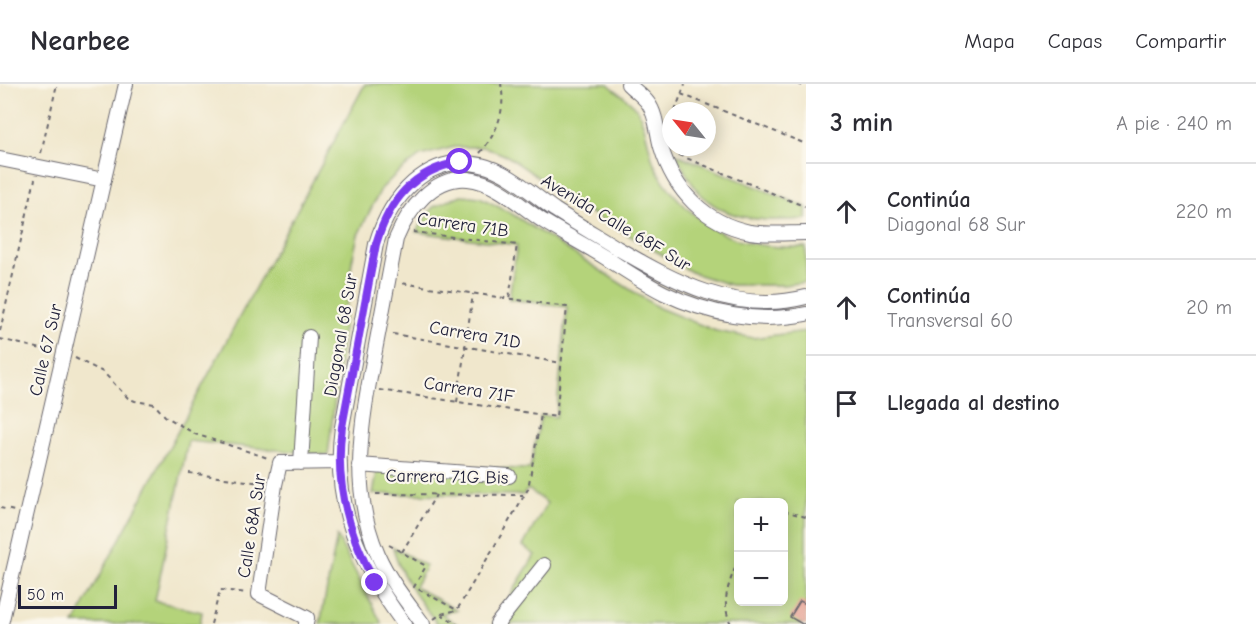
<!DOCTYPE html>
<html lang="es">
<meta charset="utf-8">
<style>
:root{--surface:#fff;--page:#f2f2f3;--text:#2b2b33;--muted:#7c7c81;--line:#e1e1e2}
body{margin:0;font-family:"Comic Neue",sans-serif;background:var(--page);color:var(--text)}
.controls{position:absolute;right:18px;bottom:18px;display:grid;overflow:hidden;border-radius:9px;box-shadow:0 3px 15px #0003}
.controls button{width:54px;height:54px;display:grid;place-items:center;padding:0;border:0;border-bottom:2px solid var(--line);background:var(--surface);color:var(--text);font:30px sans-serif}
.compass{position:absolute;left:662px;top:18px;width:54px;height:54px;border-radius:50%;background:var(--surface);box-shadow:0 3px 15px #0003;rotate:300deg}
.scale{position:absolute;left:18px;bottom:15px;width:99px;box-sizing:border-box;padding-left:6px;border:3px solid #22223b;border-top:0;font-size:16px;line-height:21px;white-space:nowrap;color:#22223b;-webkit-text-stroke:4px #fbf7ec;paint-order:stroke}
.stop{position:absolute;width:18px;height:18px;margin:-14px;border:4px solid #7c3aed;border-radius:50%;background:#fff}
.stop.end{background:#7c3aed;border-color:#fff;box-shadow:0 2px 6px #0008}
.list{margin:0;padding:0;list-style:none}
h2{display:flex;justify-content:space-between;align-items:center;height:78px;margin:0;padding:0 24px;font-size:26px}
h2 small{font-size:20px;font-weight:400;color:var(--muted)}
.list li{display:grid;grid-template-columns:39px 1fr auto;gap:18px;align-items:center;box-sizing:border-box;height:96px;padding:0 24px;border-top:2px solid var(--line)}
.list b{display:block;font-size:22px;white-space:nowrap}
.list p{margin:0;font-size:20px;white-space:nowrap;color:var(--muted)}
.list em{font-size:20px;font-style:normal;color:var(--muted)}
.icon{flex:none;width:33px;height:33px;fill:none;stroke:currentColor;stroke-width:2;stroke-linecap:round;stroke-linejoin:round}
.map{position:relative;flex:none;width:806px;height:540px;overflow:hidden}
header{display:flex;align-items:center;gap:36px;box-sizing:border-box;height:84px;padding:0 30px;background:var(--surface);border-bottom:2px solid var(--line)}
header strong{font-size:28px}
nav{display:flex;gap:33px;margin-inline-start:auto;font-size:21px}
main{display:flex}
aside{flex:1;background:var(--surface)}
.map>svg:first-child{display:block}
</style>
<header>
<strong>Nearbee</strong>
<nav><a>Mapa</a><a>Capas</a><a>Compartir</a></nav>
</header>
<main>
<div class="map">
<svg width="806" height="540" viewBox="0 0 806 540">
<rect width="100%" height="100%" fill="#fbf7ec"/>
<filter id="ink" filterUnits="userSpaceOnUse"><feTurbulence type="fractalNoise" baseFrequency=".0167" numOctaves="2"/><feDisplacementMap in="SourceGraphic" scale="12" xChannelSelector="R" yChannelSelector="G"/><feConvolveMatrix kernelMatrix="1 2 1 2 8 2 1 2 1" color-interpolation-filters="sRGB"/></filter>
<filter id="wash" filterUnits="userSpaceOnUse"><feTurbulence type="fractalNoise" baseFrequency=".008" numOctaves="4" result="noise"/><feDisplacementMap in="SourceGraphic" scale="24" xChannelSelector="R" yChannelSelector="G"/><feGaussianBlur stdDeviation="1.35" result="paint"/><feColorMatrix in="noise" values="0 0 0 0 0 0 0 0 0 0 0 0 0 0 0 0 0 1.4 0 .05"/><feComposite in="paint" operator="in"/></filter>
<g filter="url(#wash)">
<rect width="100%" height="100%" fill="#f0e7cc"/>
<!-- green -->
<path fill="#b4d37a" stroke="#6b7a5a" stroke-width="1.5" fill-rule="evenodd" d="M365,0H608C617,8 629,15 636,24C645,36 648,62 653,77C659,92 670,107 681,118C718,157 754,165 806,163V198L784,201H731L693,189L586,126L507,72L485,63H454L420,72L395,91L381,105L358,151L352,177L328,371L188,357L155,517L202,528L200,540H74Z
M676,70L806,123V135C765,138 717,138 692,99C686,90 681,80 676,70Z
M461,111L480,113L512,130L659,224L716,247L753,254L806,247V540H493L535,471L523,462L547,419L528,405L523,411L373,410L378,382L530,385L541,331L556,333L567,223L509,215L517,161L416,148L433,123ZM738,418H784V518H738Z
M337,452L382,540H320Z
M393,463L426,482L415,503L457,526L442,530L457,540H437C420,516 399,492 393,463Z"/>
<g id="blocks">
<!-- building -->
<path fill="#e3998b" d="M800,517L806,520V540H802L790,533Z"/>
</g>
</g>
<g filter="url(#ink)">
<use href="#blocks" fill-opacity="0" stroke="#6a676e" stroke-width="1.5"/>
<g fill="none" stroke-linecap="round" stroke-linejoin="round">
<defs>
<path id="minor" d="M628,0C634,6 643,12 648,19C657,31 657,50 661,63C674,107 705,139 750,148C768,151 788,149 806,149
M0,75L104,96
M301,379L309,253
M359,381L509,392
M1,540L126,0
M306,540L307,534L259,510L275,401L280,379L340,378
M404,540C360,481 331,419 342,343L376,160C390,114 427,68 481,81C508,87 532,110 555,126C575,139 596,151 617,164C675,198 736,231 806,213
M423,540C407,518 389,496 378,471C349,404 361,340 374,272C381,233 389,194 396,155C408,126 433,92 468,95C497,98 520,122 543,137C564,150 585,161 606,174C625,186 644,199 664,209C708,230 758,240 806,230
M497,540L544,481"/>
</defs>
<!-- minor casing -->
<use href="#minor" stroke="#6a676e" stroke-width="16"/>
<!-- path -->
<path stroke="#6a676e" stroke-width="2" stroke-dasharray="4.5 4.5" stroke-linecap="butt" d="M798,0L806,3
M681,10L806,60
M675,27L685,0
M41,69L57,0
M480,69C497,49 506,27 501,0
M679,71L806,123
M413,148L517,161L509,215
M0,247L35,95
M393,250L561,279
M0,255L50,267
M75,274L103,288L128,314L135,317L154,320L165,332L195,350L268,374
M380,306L556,333L567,223L401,199
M457,318L473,210
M189,389L261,399
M376,410L523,411
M0,424L15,427
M784,427L806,433
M389,461L426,482L414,503L457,526
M402,468L436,411
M441,530L457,540
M434,535L441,530L457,526L528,405L541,331
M211,540L220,506L247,509
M731,540C720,518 729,499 738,477"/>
<!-- minor -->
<use href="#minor" stroke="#fff" stroke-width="14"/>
</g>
</g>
<g fill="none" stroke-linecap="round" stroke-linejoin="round" filter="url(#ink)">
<!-- route -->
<path stroke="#7c3aed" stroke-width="8" d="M375,499C349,451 334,397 342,343L376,160C389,117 413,86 460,78"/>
</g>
<g text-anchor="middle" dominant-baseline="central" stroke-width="4.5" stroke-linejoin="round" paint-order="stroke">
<!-- street labels -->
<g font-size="18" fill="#22223b" stroke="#fbf7ec">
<text transform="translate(616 139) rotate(31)">Avenida Calle 68F Sur</text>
<text transform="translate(463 141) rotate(8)">Carrera 71B</text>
<text transform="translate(341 251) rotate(-80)">Diagonal 68 Sur</text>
<text transform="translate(475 251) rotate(10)">Carrera 71D</text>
<text transform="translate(46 266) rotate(-77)">Calle 67 Sur</text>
<text transform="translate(469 306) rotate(9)">Carrera 71F</text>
<text transform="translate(447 393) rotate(1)">Carrera 71G Bis</text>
<text transform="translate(252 442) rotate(-81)">Calle 68A Sur</text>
</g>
</g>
</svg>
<div class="controls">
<button>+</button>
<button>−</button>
</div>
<svg class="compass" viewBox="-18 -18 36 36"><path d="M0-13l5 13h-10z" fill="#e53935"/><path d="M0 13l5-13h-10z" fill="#7c7c81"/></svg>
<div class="scale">50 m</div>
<div class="stop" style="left:460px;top:78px"></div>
<div class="stop end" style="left:375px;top:499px"></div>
</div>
<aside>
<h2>3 min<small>A pie · 240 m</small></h2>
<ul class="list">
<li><svg class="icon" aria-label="ahead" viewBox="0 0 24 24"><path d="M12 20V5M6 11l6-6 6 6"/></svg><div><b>Continúa</b><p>Diagonal 68 Sur</p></div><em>220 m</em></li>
<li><svg class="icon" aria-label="ahead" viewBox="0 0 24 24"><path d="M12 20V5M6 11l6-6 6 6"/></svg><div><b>Continúa</b><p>Transversal 60</p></div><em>20 m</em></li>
<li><svg class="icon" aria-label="arrive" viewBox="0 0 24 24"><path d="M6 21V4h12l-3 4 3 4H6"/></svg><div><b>Llegada al destino</b></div></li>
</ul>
</aside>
</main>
